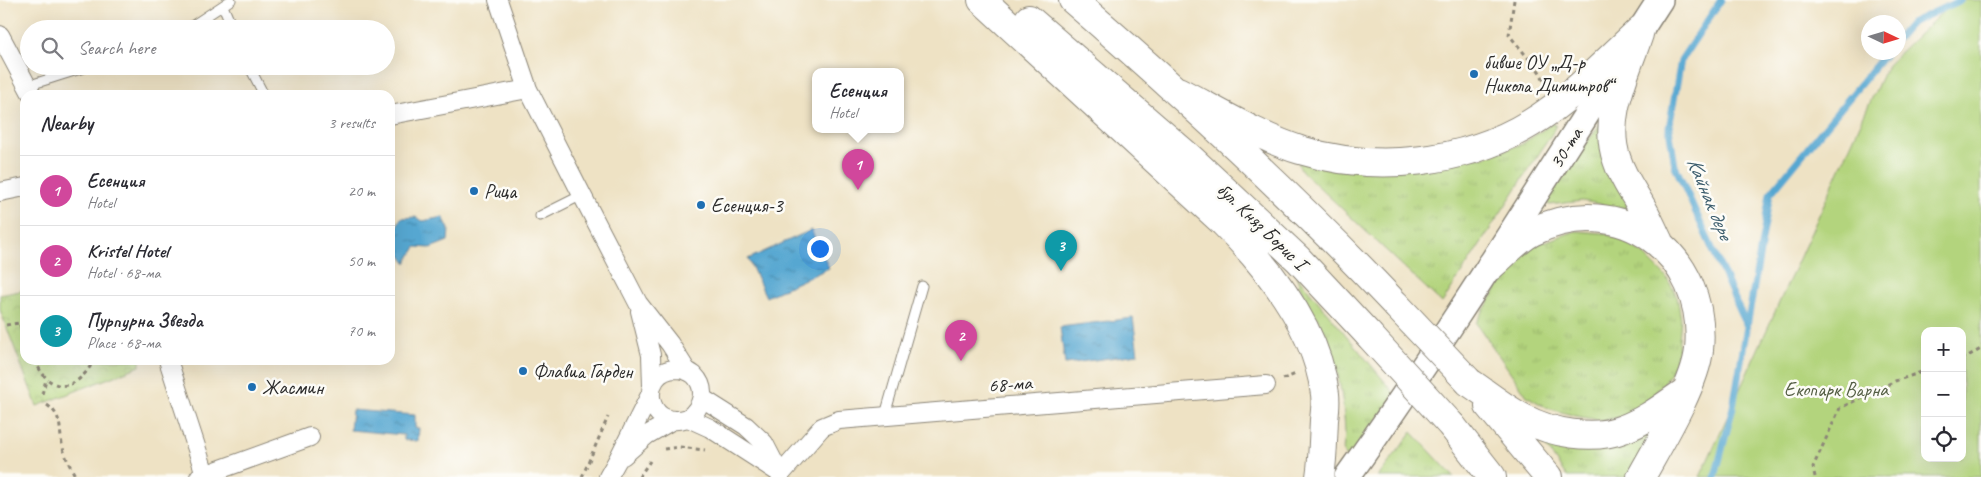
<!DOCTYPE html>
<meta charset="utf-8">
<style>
:root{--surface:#fff;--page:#f2f2f3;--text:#2b2b33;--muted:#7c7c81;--line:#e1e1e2;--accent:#0b8043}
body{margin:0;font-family:Caveat,sans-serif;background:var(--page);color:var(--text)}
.controls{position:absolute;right:15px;bottom:15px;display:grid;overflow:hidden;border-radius:10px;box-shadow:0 5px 20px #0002}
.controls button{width:45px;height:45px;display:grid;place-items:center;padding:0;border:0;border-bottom:1px solid var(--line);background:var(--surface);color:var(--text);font:25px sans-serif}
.compass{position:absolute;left:1861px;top:15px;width:45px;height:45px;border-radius:50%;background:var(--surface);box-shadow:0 5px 20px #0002;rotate:94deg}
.you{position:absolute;left:819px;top:248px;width:18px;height:18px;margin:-12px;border:4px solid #fff;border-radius:50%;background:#1a73e8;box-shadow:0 0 0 8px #1a73e833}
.badge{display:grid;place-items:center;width:32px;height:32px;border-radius:50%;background:var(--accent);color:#fff;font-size:16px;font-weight:700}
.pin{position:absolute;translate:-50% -41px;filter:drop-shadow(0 1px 2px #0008)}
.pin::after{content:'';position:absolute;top:26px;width:18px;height:15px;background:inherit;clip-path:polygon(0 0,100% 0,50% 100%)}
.popup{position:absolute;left:812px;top:68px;width:92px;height:65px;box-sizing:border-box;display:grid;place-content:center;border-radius:10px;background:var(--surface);filter:drop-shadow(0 1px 4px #0005);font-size:16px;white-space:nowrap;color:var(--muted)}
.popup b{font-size:19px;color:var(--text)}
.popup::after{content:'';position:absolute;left:50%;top:100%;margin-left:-10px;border:10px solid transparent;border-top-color:var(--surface)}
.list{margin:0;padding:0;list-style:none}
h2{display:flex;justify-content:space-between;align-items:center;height:65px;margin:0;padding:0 20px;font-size:21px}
h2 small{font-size:16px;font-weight:400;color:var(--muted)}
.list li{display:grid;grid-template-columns:32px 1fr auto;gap:15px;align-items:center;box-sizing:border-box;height:70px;padding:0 20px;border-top:1px solid var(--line)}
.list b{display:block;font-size:19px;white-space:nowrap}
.list p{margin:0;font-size:16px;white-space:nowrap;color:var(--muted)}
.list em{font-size:16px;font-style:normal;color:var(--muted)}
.icon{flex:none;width:28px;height:28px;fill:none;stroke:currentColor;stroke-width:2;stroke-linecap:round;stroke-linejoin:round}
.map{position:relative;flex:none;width:1981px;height:477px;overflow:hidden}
.search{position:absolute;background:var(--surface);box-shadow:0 5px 20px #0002;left:20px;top:20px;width:375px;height:55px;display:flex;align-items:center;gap:12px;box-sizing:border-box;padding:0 18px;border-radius:28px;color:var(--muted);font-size:19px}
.panel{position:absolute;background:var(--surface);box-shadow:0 5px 20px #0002;left:20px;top:90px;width:375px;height:275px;border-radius:15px}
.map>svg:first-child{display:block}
</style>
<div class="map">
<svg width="1981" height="477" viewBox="0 0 1981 477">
<defs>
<pattern id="grass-tufts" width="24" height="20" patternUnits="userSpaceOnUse" patternTransform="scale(1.25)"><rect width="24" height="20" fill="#b3d47d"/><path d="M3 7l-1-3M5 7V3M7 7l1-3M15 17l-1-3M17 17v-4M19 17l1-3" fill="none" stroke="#9ab66c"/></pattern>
<pattern id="park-crowns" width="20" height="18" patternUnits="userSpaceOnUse" patternTransform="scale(1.25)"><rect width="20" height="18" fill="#b3d47d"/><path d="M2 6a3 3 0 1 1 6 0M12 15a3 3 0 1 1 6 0" fill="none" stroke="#9ab66c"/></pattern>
<pattern id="water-ripples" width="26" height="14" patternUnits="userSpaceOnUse" patternTransform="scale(1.25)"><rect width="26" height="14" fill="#56a7d1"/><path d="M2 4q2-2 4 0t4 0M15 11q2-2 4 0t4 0" fill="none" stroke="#4788aa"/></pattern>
</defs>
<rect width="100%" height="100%" fill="#fdfcf7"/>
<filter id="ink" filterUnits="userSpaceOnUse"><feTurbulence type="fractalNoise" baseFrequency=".02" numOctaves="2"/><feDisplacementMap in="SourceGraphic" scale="10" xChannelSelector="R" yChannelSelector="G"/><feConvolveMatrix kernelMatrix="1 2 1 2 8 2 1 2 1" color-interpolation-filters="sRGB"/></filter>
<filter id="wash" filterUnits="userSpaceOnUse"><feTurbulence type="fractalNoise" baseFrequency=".0096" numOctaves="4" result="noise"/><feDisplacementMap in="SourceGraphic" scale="20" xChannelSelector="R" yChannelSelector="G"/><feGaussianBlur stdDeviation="1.12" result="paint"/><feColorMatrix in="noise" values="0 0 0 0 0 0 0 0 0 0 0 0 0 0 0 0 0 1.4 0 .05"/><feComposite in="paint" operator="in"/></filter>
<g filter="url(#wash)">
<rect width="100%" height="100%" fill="#eee2c4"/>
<!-- grass -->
<path fill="url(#grass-tufts)" stroke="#6f8054" d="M1553,123L1556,125L1555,129L1442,303L1302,171L1298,164L1302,160L1485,157L1522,144Z
M1601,123L1630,209L1582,201L1549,205L1546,202L1547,198Z
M1576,231L1603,233L1621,240L1641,252L1667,278L1677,296L1681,319L1678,350L1671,373L1649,401L1625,416L1603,421L1576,416L1547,408L1527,396L1476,323L1513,262L1532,246Z
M1296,275L1395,394L1351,458L1345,456C1341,448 1345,442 1345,433C1344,404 1339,373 1330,345C1322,321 1303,301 1296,275Z
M1646,429L1653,432L1629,477H1567L1540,438Z
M1412,432L1454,477H1378Z"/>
<!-- park -->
<path fill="url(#park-crowns)" stroke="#6f8054" d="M25,290V360H140V366L37,406L0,310V295Z"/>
<!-- garden -->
<path fill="#b3d47d" stroke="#6f8054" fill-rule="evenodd" d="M1955,0H1981V477H1700L1887,65ZM1925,331H1962V458H1925Z"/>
<!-- water -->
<path fill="url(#water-ripples)" stroke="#40697e" d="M415,217L423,221L443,217L449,229L448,241L430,248L416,247L406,263C394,246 391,237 401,218Z
M811,230L829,268L766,297L748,259Z
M1133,318L1138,354L1065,364L1060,327Z
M352,410L415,415V428H419L418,441L404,440V435L350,430Z"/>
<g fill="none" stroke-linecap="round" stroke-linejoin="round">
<!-- stream -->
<path stroke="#56a7d1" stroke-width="7" d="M1721,0L1681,60L1669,128L1675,166L1747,326
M1898,38L1911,23L1961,0
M1715,477L1733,407L1770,194L1887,52"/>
</g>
</g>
<g filter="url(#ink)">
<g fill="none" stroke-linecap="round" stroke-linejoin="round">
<defs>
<path id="lane" d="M223,6L233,29
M187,29L231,0
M249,66L264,95
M27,86L90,66
M540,216L582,195
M885,415L922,286"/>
<path id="street" d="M498,0L528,89L582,195L638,303L670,344L687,371
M0,35L32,95
M390,115L528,89
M0,192L25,187
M640,311L651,355L652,386
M168,360L205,474
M702,398L746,426L764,443L779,472
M688,418C702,408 708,389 694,375C689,371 682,369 676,369C638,370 644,432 688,418L710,428L781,474
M623,456L647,435L671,421
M781,474L822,427L839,420L1266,385
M199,477L310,437
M608,477L617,461L650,395"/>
<path id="secondary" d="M1347,477C1458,322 1556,160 1660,0"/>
<path id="highway" d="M982,0L1224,223C1269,268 1317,329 1325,394C1326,402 1325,412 1324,420C1323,439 1323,458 1320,477
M1073,0C1185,97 1294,197 1396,305
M1029,19L1189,157L1298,259L1369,335
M1639,34C1626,73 1602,119 1617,160C1622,176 1632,190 1640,204C1648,217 1653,230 1659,242
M1178,91C1217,111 1259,137 1300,150C1375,173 1464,164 1531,123C1572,98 1605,62 1640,30
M1491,266C1504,255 1517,240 1532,232C1621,188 1708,254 1699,350C1695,386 1659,444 1641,477
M1469,382C1487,394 1504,408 1523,418C1551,433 1593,441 1623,429C1645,421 1663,407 1682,394
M1489,406L1548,477
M1452,426L1492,477"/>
</defs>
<!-- lane casing -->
<use href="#lane" stroke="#8c8678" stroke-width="11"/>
<!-- street casing -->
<use href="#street" stroke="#8c8678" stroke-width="20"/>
<!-- secondary casing -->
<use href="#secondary" stroke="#8c8678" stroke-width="28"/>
<!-- highway casing -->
<use href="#highway" stroke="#8c8678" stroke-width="30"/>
<!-- path -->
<path stroke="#8c8678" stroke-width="3" stroke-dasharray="4 4" stroke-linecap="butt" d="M1514,0L1509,35L1539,71L1545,82
M25,323H19L25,337
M6,325L19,323
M1962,359L1981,349
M35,360C50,396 77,392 94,360
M1283,379L1296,374
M42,394L46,380
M47,405C64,417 58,430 63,448C66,459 71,468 76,477
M664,449L679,447L705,450
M582,477L608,417
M639,477L650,461
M1815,477L1813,467L1840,408L1895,381L1925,371"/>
<!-- lane -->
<use href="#lane" stroke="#fff" stroke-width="9"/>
<!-- street -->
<use href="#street" stroke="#fff" stroke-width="18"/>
<!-- secondary -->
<use href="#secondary" stroke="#fff" stroke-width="25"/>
<!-- highway -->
<use href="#highway" stroke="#fff" stroke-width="28"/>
<defs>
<path id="highway-bridge" d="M1396,305L1469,382
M1369,335L1452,426"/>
</defs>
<!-- highway-bridge casing -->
<use href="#highway-bridge" stroke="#8c8678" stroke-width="30" stroke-linecap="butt"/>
<!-- highway-bridge -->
<use href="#highway-bridge" stroke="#fff" stroke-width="28"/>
</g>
</g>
<!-- markers -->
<g fill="#1f6fb2" stroke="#fdfcf7" stroke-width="2">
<circle cx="1474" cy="74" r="5"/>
<circle cx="474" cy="191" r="5"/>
<circle cx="701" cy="205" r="5"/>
<circle cx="523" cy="371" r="5"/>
<circle cx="252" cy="387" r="5"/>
</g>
<g text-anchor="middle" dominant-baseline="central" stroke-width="5" stroke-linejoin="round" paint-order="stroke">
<!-- poi labels -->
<g font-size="20" fill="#2b2b2b" stroke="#fdfcf7" text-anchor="start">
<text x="1484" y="62">бивше ОУ „Д-р<tspan x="1484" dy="23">Никола Димитров“</tspan></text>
<text x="484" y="191">Рица</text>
<text x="711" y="205">Есенция-3</text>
<text x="533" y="371">Флавиа Гарден</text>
<text x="262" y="387">Жасмин</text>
</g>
<!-- street labels -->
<g font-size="20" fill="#2b2b2b" stroke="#fdfcf7">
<text transform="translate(1566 148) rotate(-58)">30-та</text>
<text transform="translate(1262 226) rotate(44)">бул. Княз Борис I</text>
<text transform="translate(1010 384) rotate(-4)">68-ма</text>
</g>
<!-- park labels -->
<g font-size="20" fill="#545e44" stroke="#fdfcf7">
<text x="1836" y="389">Екопарк Варна</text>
</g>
<!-- water labels -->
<g font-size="21" font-style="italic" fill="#3c5d6d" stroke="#fdfcf7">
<text transform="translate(1710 198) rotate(67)">Кайнак дере</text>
</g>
</g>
</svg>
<div class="controls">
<button>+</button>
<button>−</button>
<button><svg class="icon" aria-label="locate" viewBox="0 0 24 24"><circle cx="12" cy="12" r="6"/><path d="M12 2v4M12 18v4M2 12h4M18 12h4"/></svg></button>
</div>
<svg class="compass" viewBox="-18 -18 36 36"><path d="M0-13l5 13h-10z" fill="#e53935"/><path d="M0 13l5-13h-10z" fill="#7c7c81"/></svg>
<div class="you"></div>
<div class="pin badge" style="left:858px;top:190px;background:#d1479c">1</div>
<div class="popup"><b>Есенция</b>Hotel</div>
<div class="pin badge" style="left:961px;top:361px;background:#d1479c">2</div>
<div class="pin badge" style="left:1061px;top:271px;background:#0f9aa8">3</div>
<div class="search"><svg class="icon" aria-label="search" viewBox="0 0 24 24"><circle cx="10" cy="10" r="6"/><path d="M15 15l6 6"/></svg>Search here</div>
<section class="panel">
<h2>Nearby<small>3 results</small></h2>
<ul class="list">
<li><span class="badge" style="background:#d1479c">1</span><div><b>Есенция</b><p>Hotel</p></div><em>20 m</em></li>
<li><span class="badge" style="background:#d1479c">2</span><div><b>Kristel Hotel</b><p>Hotel · 68-ма</p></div><em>50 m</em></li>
<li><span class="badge" style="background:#0f9aa8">3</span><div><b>Пурпурна Звезда</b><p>Place · 68-ма</p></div><em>70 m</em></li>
</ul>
</section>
</div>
